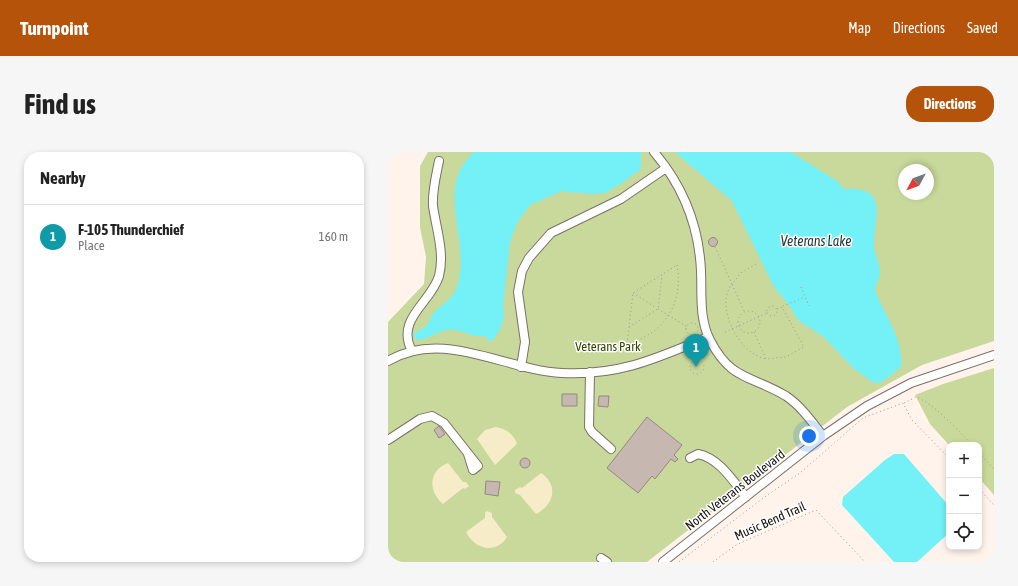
<!DOCTYPE html>
<meta charset="utf-8">
<style>
:root{--surface:#fff;--page:#f6f6f6;--text:#222;--muted:#767676;--line:#e0e0e0;--accent:#b45309}
body{margin:0;font-family:"Asap Condensed",sans-serif;background:var(--page);color:var(--text)}
.controls{position:absolute;right:12px;bottom:12px;display:grid;overflow:hidden;border-radius:8px;box-shadow:0 2px 6px #0003}
.controls button{width:36px;height:36px;display:grid;place-items:center;padding:0;border:0;border-bottom:1px solid var(--line);background:var(--surface);color:var(--text);font:20px sans-serif}
.compass{position:absolute;left:510px;top:12px;width:36px;height:36px;border-radius:50%;background:var(--surface);box-shadow:0 2px 6px #0003;rotate:229deg}
.you{position:absolute;left:421px;top:284px;width:14px;height:14px;margin:-10px;border:3px solid #fff;border-radius:50%;background:#1a73e8;box-shadow:0 0 0 6px #1a73e833}
.badge{display:grid;place-items:center;width:26px;height:26px;border-radius:50%;background:var(--accent);color:#fff;font-size:13px;font-weight:700}
.pin{position:absolute;translate:-50% -33px;filter:drop-shadow(0 1px 2px #0008)}
.pin::after{content:'';position:absolute;top:21px;width:14px;height:12px;background:inherit;clip-path:polygon(0 0,100% 0,50% 100%)}
.list{margin:0;padding:0;list-style:none}
h2{display:flex;justify-content:space-between;align-items:center;height:52px;margin:0;padding:0 16px;font-size:17px}
h2 small{font-size:13px;font-weight:400;color:var(--muted)}
.list li{display:grid;grid-template-columns:26px 1fr auto;gap:12px;align-items:center;box-sizing:border-box;height:64px;padding:0 16px;border-top:1px solid var(--line)}
.list b{display:block;font-size:15px;white-space:nowrap}
.list p{margin:0;font-size:13px;white-space:nowrap;color:var(--muted)}
.list em{font-size:13px;font-style:normal;color:var(--muted)}
.icon{flex:none;width:22px;height:22px;fill:none;stroke:currentColor;stroke-width:2;stroke-linecap:round;stroke-linejoin:round}
.map{position:relative;flex:none;width:606px;height:410px;overflow:hidden;border-radius:16px}
header{display:flex;align-items:center;gap:24px;box-sizing:border-box;height:56px;padding:0 20px;background:var(--accent);color:#fff}
header strong{font-size:19px}
nav{display:flex;gap:22px;margin-inline-start:auto;font-size:14px}
.intro{display:flex;align-items:center;justify-content:space-between;box-sizing:border-box;height:96px;padding:0 24px}
h1{margin:0;font-size:28px}
.button{padding:10px 18px;border-radius:16px;background:var(--accent);color:#fff;font-size:14px;font-weight:700}
main{display:flex;gap:24px;padding:0 24px}
aside{flex:1;background:var(--surface);border-radius:16px;box-shadow:0 2px 6px #0003}
.map>svg:first-child{display:block}
</style>
<header>
<strong>Turnpoint</strong>
<nav><a>Map</a><a>Directions</a><a>Saved</a></nav>
</header>
<div class="intro"><h1>Find us</h1><a class="button">Directions</a></div>
<main>
<aside>
<h2>Nearby<small></small></h2>
<ul class="list">
<li><span class="badge" style="background:#0f9aa8">1</span><div><b>F-105 Thunderchief</b><p>Place</p></div><em>160 m</em></li>
</ul>
</aside>
<div class="map">
<svg width="606" height="410" viewBox="0 0 606 410">
<rect width="100%" height="100%" fill="#fff3ec"/>
<!-- green -->
<path fill="#c8d99b" fill-rule="evenodd" d="M40,0H606V189L534,213L459,255L259,410H0V170L36,132L38,105L32,75V14ZM516,18H540V42H516Z
M606,216V343L591,326V293H561L542,272L527,243L555,232Z"/>
<!-- sand -->
<path fill="#f6ecc7" d="M108,275C118,277 126,282 129,292L107,313L89,287L97,278Z
M60,311L75,330H78L81,334L77,337L75,336L55,352C40,339 40,319 60,311Z
M153,321C171,333 166,353 148,362L132,343L127,341V338L132,335L134,336Z
M99,359L104,361V365L119,385C108,403 86,397 78,380L97,366V361Z"/>
<!-- water -->
<path fill="#73f1f7" d="M86,0H253V17L234,31L217,41L204,42L174,39L142,53L129,71L122,90L115,154C118,167 113,178 105,188L101,189L97,184C83,186 73,176 59,178C51,179 36,189 29,188L25,183C31,177 32,179 37,175C42,171 41,166 45,162C52,153 63,149 68,137C86,92 44,37 86,0Z
M287,0H403L449,29L456,37C502,34 486,65 486,93C486,102 492,111 492,120C492,125 488,132 487,138C496,163 516,187 513,215L494,230L486,231L465,216L436,185L410,168L401,153L386,135L344,49Z
M506,302H516L561,354V381L529,410H506L454,353L455,345L497,308Z"/>
<!-- building -->
<path fill="#c6b8b0" stroke="#958880" d="M320.5 90a4.5 4.5 0 1 1 9 0a4.5 4.5 0 1 1-9 0Z
M174,242H189V254H174Z
M211,244H221L220,255L210,254Z
M259,265L294,293L286,303L290,307L287,310L283,307L267,327L264,324L250,341L219,316Z
M51,274L57,282L51,286L46,278Z
M132 311a5 5 0 1 1 10 0a5 5 0 1 1-10 0Z
M98,329L112,330L110,344L97,342Z"/>
<g fill="none" stroke-linecap="round" stroke-linejoin="round">
<defs>
<path id="minor" d="M266,0C295,34 311,74 313,119C314,142 311,167 322,188C343,229 363,223 398,244C413,254 424,270 435,284
M24,199C7,167 43,151 51,124C57,101 48,76 45,54C44,39 48,24 51,9
M0,209C55,176 116,218 174,221C232,224 269,206 320,185
M133,215L137,190L130,140L134,119L141,106L163,81L233,47L278,16
M202,220L201,275L204,280L223,297
M0,288L32,267L44,264L56,271L90,314L85,318L80,302
M302,306L310,302C331,306 345,329 358,345
M213,406L219,410
M275,410L435,284L479,254L523,231L606,203"/>
</defs>
<!-- minor casing -->
<use href="#minor" stroke="#7c7067" stroke-width="10"/>
<!-- path -->
<path stroke="#a09791" stroke-width="1" stroke-dasharray="1 3" stroke-linecap="butt" d="M327,95L344,132C326,154 351,202 378,207
M289,113C296,151 276,182 239,192L245,141Z
M413,135L421,154
M245,141L267,155
M395,154L417,145
M379 159a5 5 0 1 1 10 0a5 5 0 1 1-10 0Z
M270,157L298,174
M350 170a11 11 0 1 1 22 0a11 11 0 1 1-22 0Z
M356,159L344,132L353,121L368,112
M298 177a6 6 0 1 1 12 0a6 6 0 1 1-12 0Z
M241,175L270,157L274,123
M337,180L379,161
M366,180L378,207L398,205L416,195L394,155L389,157
M313,196L319,197
M311,207L315,197
M302 215a7 7 0 1 1 14 0a7 7 0 1 1-14 0Z
M516,251L528,245C544,250 572,280 584,293
M591,301L606,317
M591,337L606,353
M291,410L378,344L412,321L475,266L515,251L524,268L561,306
M325,410L348,393L428,358L477,410"/>
<!-- minor -->
<use href="#minor" stroke="#fff" stroke-width="8"/>
</g>
<g text-anchor="middle" dominant-baseline="central" stroke-width="3" stroke-linejoin="round" paint-order="stroke">
<!-- park labels -->
<g font-size="13" fill="#374401" stroke="#fff">
<text x="220" y="194">Veterans Park</text>
</g>
<!-- street labels -->
<g font-size="13" fill="#1a1612" stroke="#fff">
<text transform="translate(347 338) rotate(-38)">North Veterans Boulevard</text>
<text transform="translate(382 369) rotate(-24)">Music Bend Trail</text>
</g>
<!-- water labels -->
<g font-size="14" font-style="italic" fill="#1e3536" stroke="#fff">
<text x="428" y="89">Veterans Lake</text>
</g>
</g>
</svg>
<div class="controls">
<button>+</button>
<button>−</button>
<button><svg class="icon" aria-label="locate" viewBox="0 0 24 24"><circle cx="12" cy="12" r="6"/><path d="M12 2v4M12 18v4M2 12h4M18 12h4"/></svg></button>
</div>
<svg class="compass" viewBox="-18 -18 36 36"><path d="M0-13l5 13h-10z" fill="#e53935"/><path d="M0 13l5-13h-10z" fill="#767676"/></svg>
<div class="you"></div>
<div class="pin badge" style="left:308px;top:215px;background:#0f9aa8">1</div>
</div>
</main>
